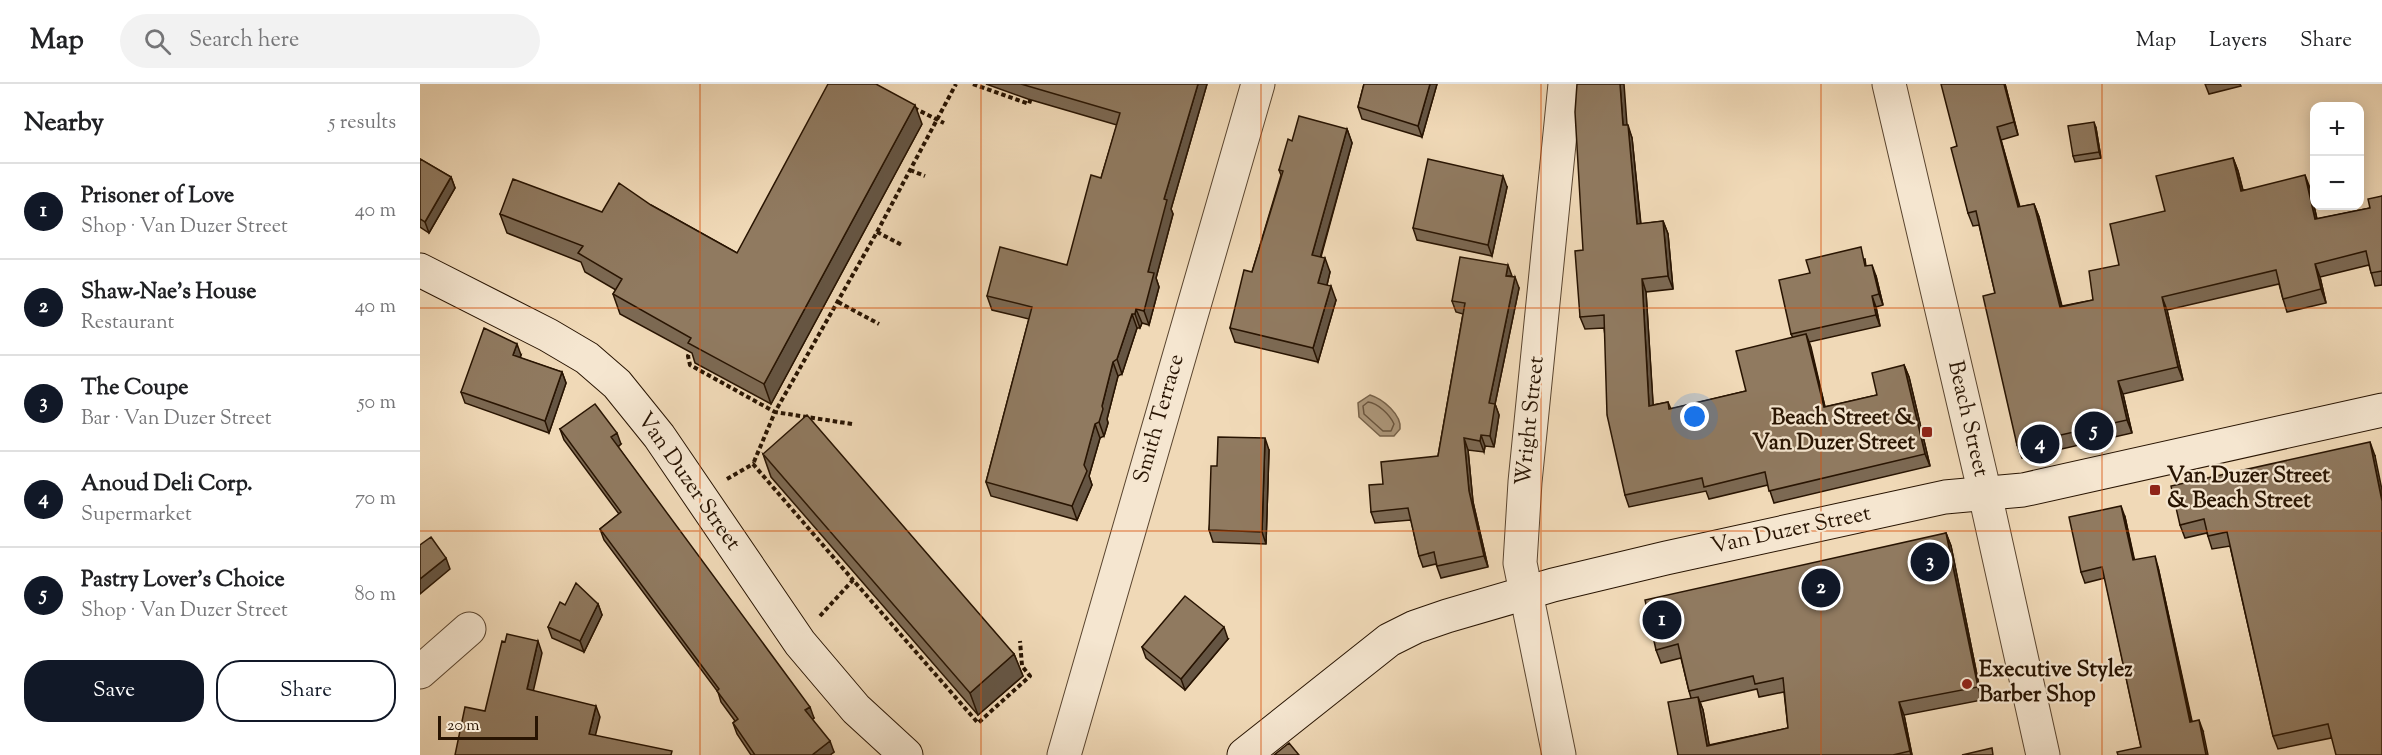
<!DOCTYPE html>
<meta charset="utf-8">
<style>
:root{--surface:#fff;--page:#f2f2f2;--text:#202124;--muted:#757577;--line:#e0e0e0;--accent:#111827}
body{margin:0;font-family:"Sorts Mill Goudy",serif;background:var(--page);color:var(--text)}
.controls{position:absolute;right:18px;top:18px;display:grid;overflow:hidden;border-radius:12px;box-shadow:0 3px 15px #0003}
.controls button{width:54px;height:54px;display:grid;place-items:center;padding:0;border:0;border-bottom:2px solid var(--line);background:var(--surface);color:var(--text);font:30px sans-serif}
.scale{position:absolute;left:18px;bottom:15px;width:100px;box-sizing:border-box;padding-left:6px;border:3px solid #281402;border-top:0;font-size:16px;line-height:21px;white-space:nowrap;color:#281402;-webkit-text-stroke:4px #f5e6d0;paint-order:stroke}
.you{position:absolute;left:1275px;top:333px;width:21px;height:21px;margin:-15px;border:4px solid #fff;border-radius:50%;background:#1a73e8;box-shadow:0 0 0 9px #1a73e833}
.badge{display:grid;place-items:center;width:39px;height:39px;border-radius:50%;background:var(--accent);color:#fff;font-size:20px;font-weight:700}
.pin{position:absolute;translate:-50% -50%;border:3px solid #fff;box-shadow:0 2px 6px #0006}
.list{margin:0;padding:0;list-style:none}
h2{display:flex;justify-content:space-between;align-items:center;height:78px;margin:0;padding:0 24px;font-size:26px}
h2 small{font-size:20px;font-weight:400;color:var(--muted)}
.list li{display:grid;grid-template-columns:39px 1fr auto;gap:18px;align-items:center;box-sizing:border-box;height:96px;padding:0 24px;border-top:2px solid var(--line)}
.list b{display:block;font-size:22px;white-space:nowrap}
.list p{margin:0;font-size:20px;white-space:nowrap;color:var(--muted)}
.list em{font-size:20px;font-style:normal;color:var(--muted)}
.actions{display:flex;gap:12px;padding:18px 24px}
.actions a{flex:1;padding:14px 0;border:2px solid var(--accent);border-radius:24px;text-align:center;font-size:21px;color:var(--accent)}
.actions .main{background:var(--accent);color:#fff}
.icon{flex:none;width:33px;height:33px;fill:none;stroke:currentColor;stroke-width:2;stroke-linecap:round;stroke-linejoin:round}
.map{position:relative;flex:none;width:1962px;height:671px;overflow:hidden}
header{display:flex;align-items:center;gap:36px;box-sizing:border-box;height:84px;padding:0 30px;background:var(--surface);border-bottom:2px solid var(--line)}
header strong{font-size:28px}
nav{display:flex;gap:33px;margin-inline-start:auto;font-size:21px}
.search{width:420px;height:54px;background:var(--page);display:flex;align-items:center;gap:15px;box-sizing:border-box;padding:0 21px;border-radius:33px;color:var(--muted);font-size:22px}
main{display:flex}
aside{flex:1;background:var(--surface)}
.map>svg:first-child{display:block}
</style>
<header>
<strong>Map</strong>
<div class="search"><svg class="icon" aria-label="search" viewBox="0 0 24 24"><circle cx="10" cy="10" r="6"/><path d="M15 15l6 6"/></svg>Search here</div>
<nav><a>Map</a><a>Layers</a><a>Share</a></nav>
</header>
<main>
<aside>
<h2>Nearby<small>5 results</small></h2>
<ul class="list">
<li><span class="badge">1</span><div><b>Prisoner of Love</b><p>Shop · Van Duzer Street</p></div><em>40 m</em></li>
<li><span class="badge">2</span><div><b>Shaw-Nae's House</b><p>Restaurant</p></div><em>40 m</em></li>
<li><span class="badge">3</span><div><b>The Coupe</b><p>Bar · Van Duzer Street</p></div><em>50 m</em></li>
<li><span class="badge">4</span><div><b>Anoud Deli Corp.</b><p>Supermarket</p></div><em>70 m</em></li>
<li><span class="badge">5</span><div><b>Pastry Lover's Choice</b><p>Shop · Van Duzer Street</p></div><em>80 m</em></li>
</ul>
<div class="actions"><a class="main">Save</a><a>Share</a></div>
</aside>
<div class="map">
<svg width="1962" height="671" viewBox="0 0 1962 671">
<rect width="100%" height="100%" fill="#f0d9b7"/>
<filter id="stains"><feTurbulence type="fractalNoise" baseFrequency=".00333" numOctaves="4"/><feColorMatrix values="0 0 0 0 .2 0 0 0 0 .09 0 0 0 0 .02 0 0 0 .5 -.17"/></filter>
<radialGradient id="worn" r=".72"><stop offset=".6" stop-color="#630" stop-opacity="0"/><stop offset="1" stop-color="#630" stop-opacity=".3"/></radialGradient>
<!-- water -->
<path fill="#ac9679" stroke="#776249" stroke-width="1.5" d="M950,311C963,315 982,331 980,345L974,352H960L939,333L938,319Z"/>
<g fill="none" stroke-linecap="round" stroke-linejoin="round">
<!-- shore -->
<path stroke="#6a553e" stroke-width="1.5" d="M948,318C958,319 970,331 974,340L971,347H963L944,330L943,322Z"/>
<defs>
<path id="minor" d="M1469,0L1565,410L1623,671
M0,588L49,545
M644,671L838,0
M1139,671L1100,479L1105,398L1145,0"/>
<path id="secondary" d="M0,186L128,251L167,274L197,300L239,352L380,559L436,625L486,671
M824,671L969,556L995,543L1027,532L1133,501L1246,474L1525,413L1603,406L1962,326"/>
</defs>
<!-- minor casing -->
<use href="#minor" stroke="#5a452f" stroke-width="35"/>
<!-- secondary casing -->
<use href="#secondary" stroke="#281402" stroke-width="35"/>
<!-- path -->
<path stroke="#281402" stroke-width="4" stroke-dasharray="4.5 3" stroke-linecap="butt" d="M553,0L609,20L612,11
M494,24L524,39
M490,86L505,92
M457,148L482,161
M418,218L459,240
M272,264L268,272L270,281L355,328L333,380
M432,340L355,328L457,148L536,0
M307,395L333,380L433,496
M400,532L433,496L558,639L610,592L602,582L600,557"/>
<!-- minor -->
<use href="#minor" stroke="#f5e6d0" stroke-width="33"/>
<!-- secondary -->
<use href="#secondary" stroke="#f5e6d0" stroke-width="33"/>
</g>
<!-- wall -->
<path fill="#7c6953" stroke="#281402" stroke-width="1.5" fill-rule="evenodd" d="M566,0H787L751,125L753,130L736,194L739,203L729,241L722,239L720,244H717L702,290L698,292L687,335L688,339L684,352L680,354L669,392L672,401L657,436L571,412L566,398L609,235L572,226L567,212L647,181L681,94L697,41L608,15Z
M944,0H1017L1002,53L942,35L938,23Z
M1585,0L1598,51L1581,56L1600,123L1614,120L1619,133L1642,222L1673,216L1699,181L1745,127L1813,74L1818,87L1823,106L1890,104L1897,135L1950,124L1962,112V201L1955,202L1949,181L1900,193L1906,219L1867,228L1863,215L1859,200L1747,226L1763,296L1703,310L1712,349L1602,374L1597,361L1575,209L1559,141L1553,142L1548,129L1537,62Z
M1785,0H1820L1821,2L1789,10Z
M502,40L351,320L275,279L272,269L200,230L193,210L196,206L165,188L161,178L87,149L80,130L182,128L231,121L317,169Z
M1207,41L1212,54L1221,140L1243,137L1248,150L1253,205L1226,208L1233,321L1248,318L1251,325L1326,307L1373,254L1371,250L1390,189L1445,175L1446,182L1456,192L1463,221L1456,223L1460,242L1389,258L1405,323L1457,311L1484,281L1489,293L1510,382L1354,419L1348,401L1289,415L1286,407L1209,423L1205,411L1184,244L1165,245L1160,233Z
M1676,44L1681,74L1655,78L1653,72Z
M927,45L932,59L901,173L910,188L907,201L916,216L898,278L815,258L810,244L832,188L861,91L859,86L872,57Z
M0,75L31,93L35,104L9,149L0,143Z
M1087,103L1072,172L997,156L993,144Z
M1092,193L1099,204L1075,320L1079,331L1074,363L1065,362L1064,368L1048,366L1053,418L1068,483L1021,494L1016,480L1003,483L999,472L991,436L955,439L951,428L963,400L1018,372L1043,230L1036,228L1032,217Z
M101,271L100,274L142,288L146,299L129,349L45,319L41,308Z
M140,345L201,360L198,363L394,634L392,635L414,668L410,671H331L317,650L313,639L315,637L301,618L298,608L184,456L180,445L199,430L144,356Z
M849,366L846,460L793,458L789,446L797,382Z
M343,370L594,570L603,592L558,631L351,393Z
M1955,372L1911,654L1858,665L1853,652L1810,462L1792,465L1787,449L1765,454L1760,441Z
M1705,433L1714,476L1738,483L1772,637L1783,647L1721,663L1685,494L1665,499L1661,488Z
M1526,449L1531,462L1562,616L1484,631L1492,671H1258L1271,614L1269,607L1261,574L1241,579L1236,566ZM1337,605L1339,613L1364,608L1368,644L1289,661L1283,626L1280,618Z
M178,520L182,531L164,568L132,554L128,543Z
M808,555L765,606L726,574L722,563Z"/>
<!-- shaded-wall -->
<path fill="#655543" stroke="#281402" stroke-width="1.5" d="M778,0H787L751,125L753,130L736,194L739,203L729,241L724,227L728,188L744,115Z
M1010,0H1017L1002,53L998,42Z
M1200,0H1204L1208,54L1203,41Z
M1584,0H1585L1598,51L1594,38Z
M495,21L502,40L351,320L344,300Z
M1674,38L1676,44L1681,74L1679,68Z
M1208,41L1212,54L1222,153L1217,140Z
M1577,43L1581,56L1603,136L1598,123Z
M927,45L932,59L897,185L892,171Z
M1813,74L1818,87L1826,120L1821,107Z
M1885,91L1890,104L1900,149L1895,135Z
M1083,92L1087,103L1072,172L1068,161Z
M31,93L35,104L9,149L5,138Z
M1614,120L1619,133L1645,236L1640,223Z
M1243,137L1248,150L1253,205L1248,192Z
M905,174L910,188L904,213L898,199Z
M1895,180L1900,193L1906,219L1901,205Z
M1088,181L1092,192H1086Z
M1452,181L1456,192L1463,221L1459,210Z
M1095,193L1099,204L1075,320L1079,331L1074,363L1070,352L1069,319Z
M1222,195L1226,208L1234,334L1229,322Z
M911,202L916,216L898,278L893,264Z
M1452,212L1456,223L1460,242L1456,231Z
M1742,213L1747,226L1763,296L1758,283Z
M716,225L722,239L720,244L715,230Z
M712,230L717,244L702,290L697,275Z
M1386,250L1391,263L1408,336L1404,323Z
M97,260L101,271L97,282L93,271Z
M693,278L698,292L687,335L688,339L684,352L679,338L682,322Z
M1484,281L1489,293L1510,382L1505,370Z
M142,288L146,299L129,349L125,337Z
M1698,297L1703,310L1712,349L1707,336Z
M675,340L680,354L669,392L672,401L657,436L652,422Z
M197,349L201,360L195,365L191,353Z
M1061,351L1065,362L1064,368L1060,357Z
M845,354L849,366L846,460L842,448Z
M1044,354L1048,366L1053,418L1068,483L1064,472L1049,407Z
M1950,358L1955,372L1962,406V417Z
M1701,422L1705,433L1717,487L1713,476Z
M1526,449L1531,462L1562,616L1558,603Z
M1735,472L1738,483L1774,649L1770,638Z
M26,474L30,485L0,510V495Z
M178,520L182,531L164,568L160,557Z
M804,543L808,555L765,606L761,595Z
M118,557L122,569L111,617L107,605Z
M594,570L603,592L558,631L550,609Z
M1278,613L1283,626L1291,671L1287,662Z
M1479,618L1484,631L1492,671H1491L1490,667Z
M176,622L180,633L173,661L169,650Z
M390,623L394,634L389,638L385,626Z
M1779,636L1783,647L1788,671H1786Z
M410,657L414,668L410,671H392Z"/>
<!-- building -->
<path fill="#907a60" stroke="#281402" stroke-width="1.5" d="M408,0H456L495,21L344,300L268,259L271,254L193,210L202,195L158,169L163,162L80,130L93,95L182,128L199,99L231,121L317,169Z
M601,0H778L744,115L747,116L728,188L734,189L724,227L716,225L715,230H712L697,275L693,278L682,322L683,325L679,338L675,340L664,381L667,387L652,422L566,398L612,223L567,212L580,163L647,181L671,91L681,94L700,29Z
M944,0H1010L998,42L938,23Z
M1157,0H1200L1203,41H1208L1217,140L1243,137L1248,192L1222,195L1229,322L1248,318L1249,325L1326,307L1316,267L1386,250L1404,323L1457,311L1452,289L1484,281L1505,370L1349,407L1345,388L1284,403L1282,394L1205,411L1187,331L1184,231L1160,233L1155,167L1163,166L1155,28Z
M1521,0H1584L1594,38L1577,43L1598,123L1614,120L1640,223L1673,216L1669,187L1699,181L1690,140L1745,127L1736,92L1813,74L1821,107L1885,91L1895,135L1950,124L1948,115L1962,112V187L1951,189L1946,167L1895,180L1901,205L1863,215L1856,186L1742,213L1758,283L1698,297L1707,336L1597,361L1563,212L1575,209L1556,127L1548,129L1531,64L1537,62Z
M879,32L927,45L892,171L905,174L898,199L911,202L893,264L810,244L824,186L832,188L863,87L859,86L868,55L872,57Z
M1674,38L1679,68L1653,72L1648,42Z
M0,75L31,93L5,138L0,135Z
M1008,75L1083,92L1068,161L993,144Z
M1441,163L1445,182L1452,181L1459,210L1452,212L1456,231L1371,250L1359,196L1390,189L1386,176Z
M1040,173L1088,181L1086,192L1095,193L1069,319L1075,320L1070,352L1061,351L1060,357L1044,354L1049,407L1064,472L1017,482L1014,468L999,472L988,424L951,428L949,401L963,400L961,378L1018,372L1045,219L1032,217Z
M64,244L97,260L93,271L142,288L125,337L41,308Z
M175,320L197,349L191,353L390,623L385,626L410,657L392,671H335L313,639L318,635L297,607L299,605L180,445L201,428L140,345Z
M387,331L594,570L550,609L343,370Z
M798,353L845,354L842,448L789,446L791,382H797Z
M1950,358L1962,417V671H1916L1908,640L1853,652L1807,448L1788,452L1784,435L1760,441L1751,402Z
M1701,422L1713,476L1735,472L1770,638L1779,636L1786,671H1698L1697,668L1721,663L1682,483L1661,488L1649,433Z
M1526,449L1558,603L1479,618L1490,667L1473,671H1258L1248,618L1278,613L1287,662L1368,644L1363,594L1335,600L1333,592L1269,607L1258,560L1236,566L1225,516Z
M11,453L26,474L0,495V461Z
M156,499L178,520L160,557L128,543L140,518L145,521Z
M765,512L804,543L761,595L722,563Z
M87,550L118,557L107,605L176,622L169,650L252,667L251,671H35L45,623L65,627L82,557L85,558Z
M869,659L879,671H854Z
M1572,664L1573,671H1542Z"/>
<!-- grid -->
<path fill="none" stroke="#d5520b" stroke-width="1.5" stroke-opacity="0.55" d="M280,0V671M561,0V671M841,0V671M1121,0V671M1401,0V671M1682,0V671M0,224H1962M0,447H1962"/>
<!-- markers -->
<g fill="#8f2418" stroke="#f5e6d0" stroke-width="2">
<rect x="1501" y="342" width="12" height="12" rx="3"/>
<rect x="1729" y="400" width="12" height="12" rx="3"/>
<circle cx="1547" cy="600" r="6"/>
</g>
<g text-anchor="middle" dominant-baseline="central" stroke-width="4.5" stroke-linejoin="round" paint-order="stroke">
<!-- street labels -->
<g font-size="22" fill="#281402" stroke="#f5e6d0">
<text transform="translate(740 335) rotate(-74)">Smith Terrace</text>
<text transform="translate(1547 335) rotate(77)">Beach Street</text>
<text transform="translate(1111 337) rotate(-84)">Wright Street</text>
<text transform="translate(268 398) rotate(55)">Van Duzer Street</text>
<text transform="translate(1371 447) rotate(-12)">Van Duzer Street</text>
</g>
<!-- poi labels -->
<g font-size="22" font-weight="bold" fill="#281402" stroke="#f5e6d0" text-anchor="start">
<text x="1495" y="335" text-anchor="end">Beach Street &amp;<tspan x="1495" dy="25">Van Duzer Street</tspan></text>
<text x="1747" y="393">Van Duzer Street<tspan x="1747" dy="25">&amp; Beach Street</tspan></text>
<text x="1559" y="587">Executive Stylez<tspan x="1559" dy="25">Barber Shop</tspan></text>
</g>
</g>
<rect width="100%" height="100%" filter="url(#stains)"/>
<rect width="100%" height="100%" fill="url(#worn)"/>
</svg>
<div class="controls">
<button>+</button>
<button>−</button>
</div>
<div class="scale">20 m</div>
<div class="you"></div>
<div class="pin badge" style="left:1242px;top:536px">1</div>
<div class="pin badge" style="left:1401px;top:504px">2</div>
<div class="pin badge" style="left:1510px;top:478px">3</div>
<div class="pin badge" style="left:1620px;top:360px">4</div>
<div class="pin badge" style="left:1674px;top:347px">5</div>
</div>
</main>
